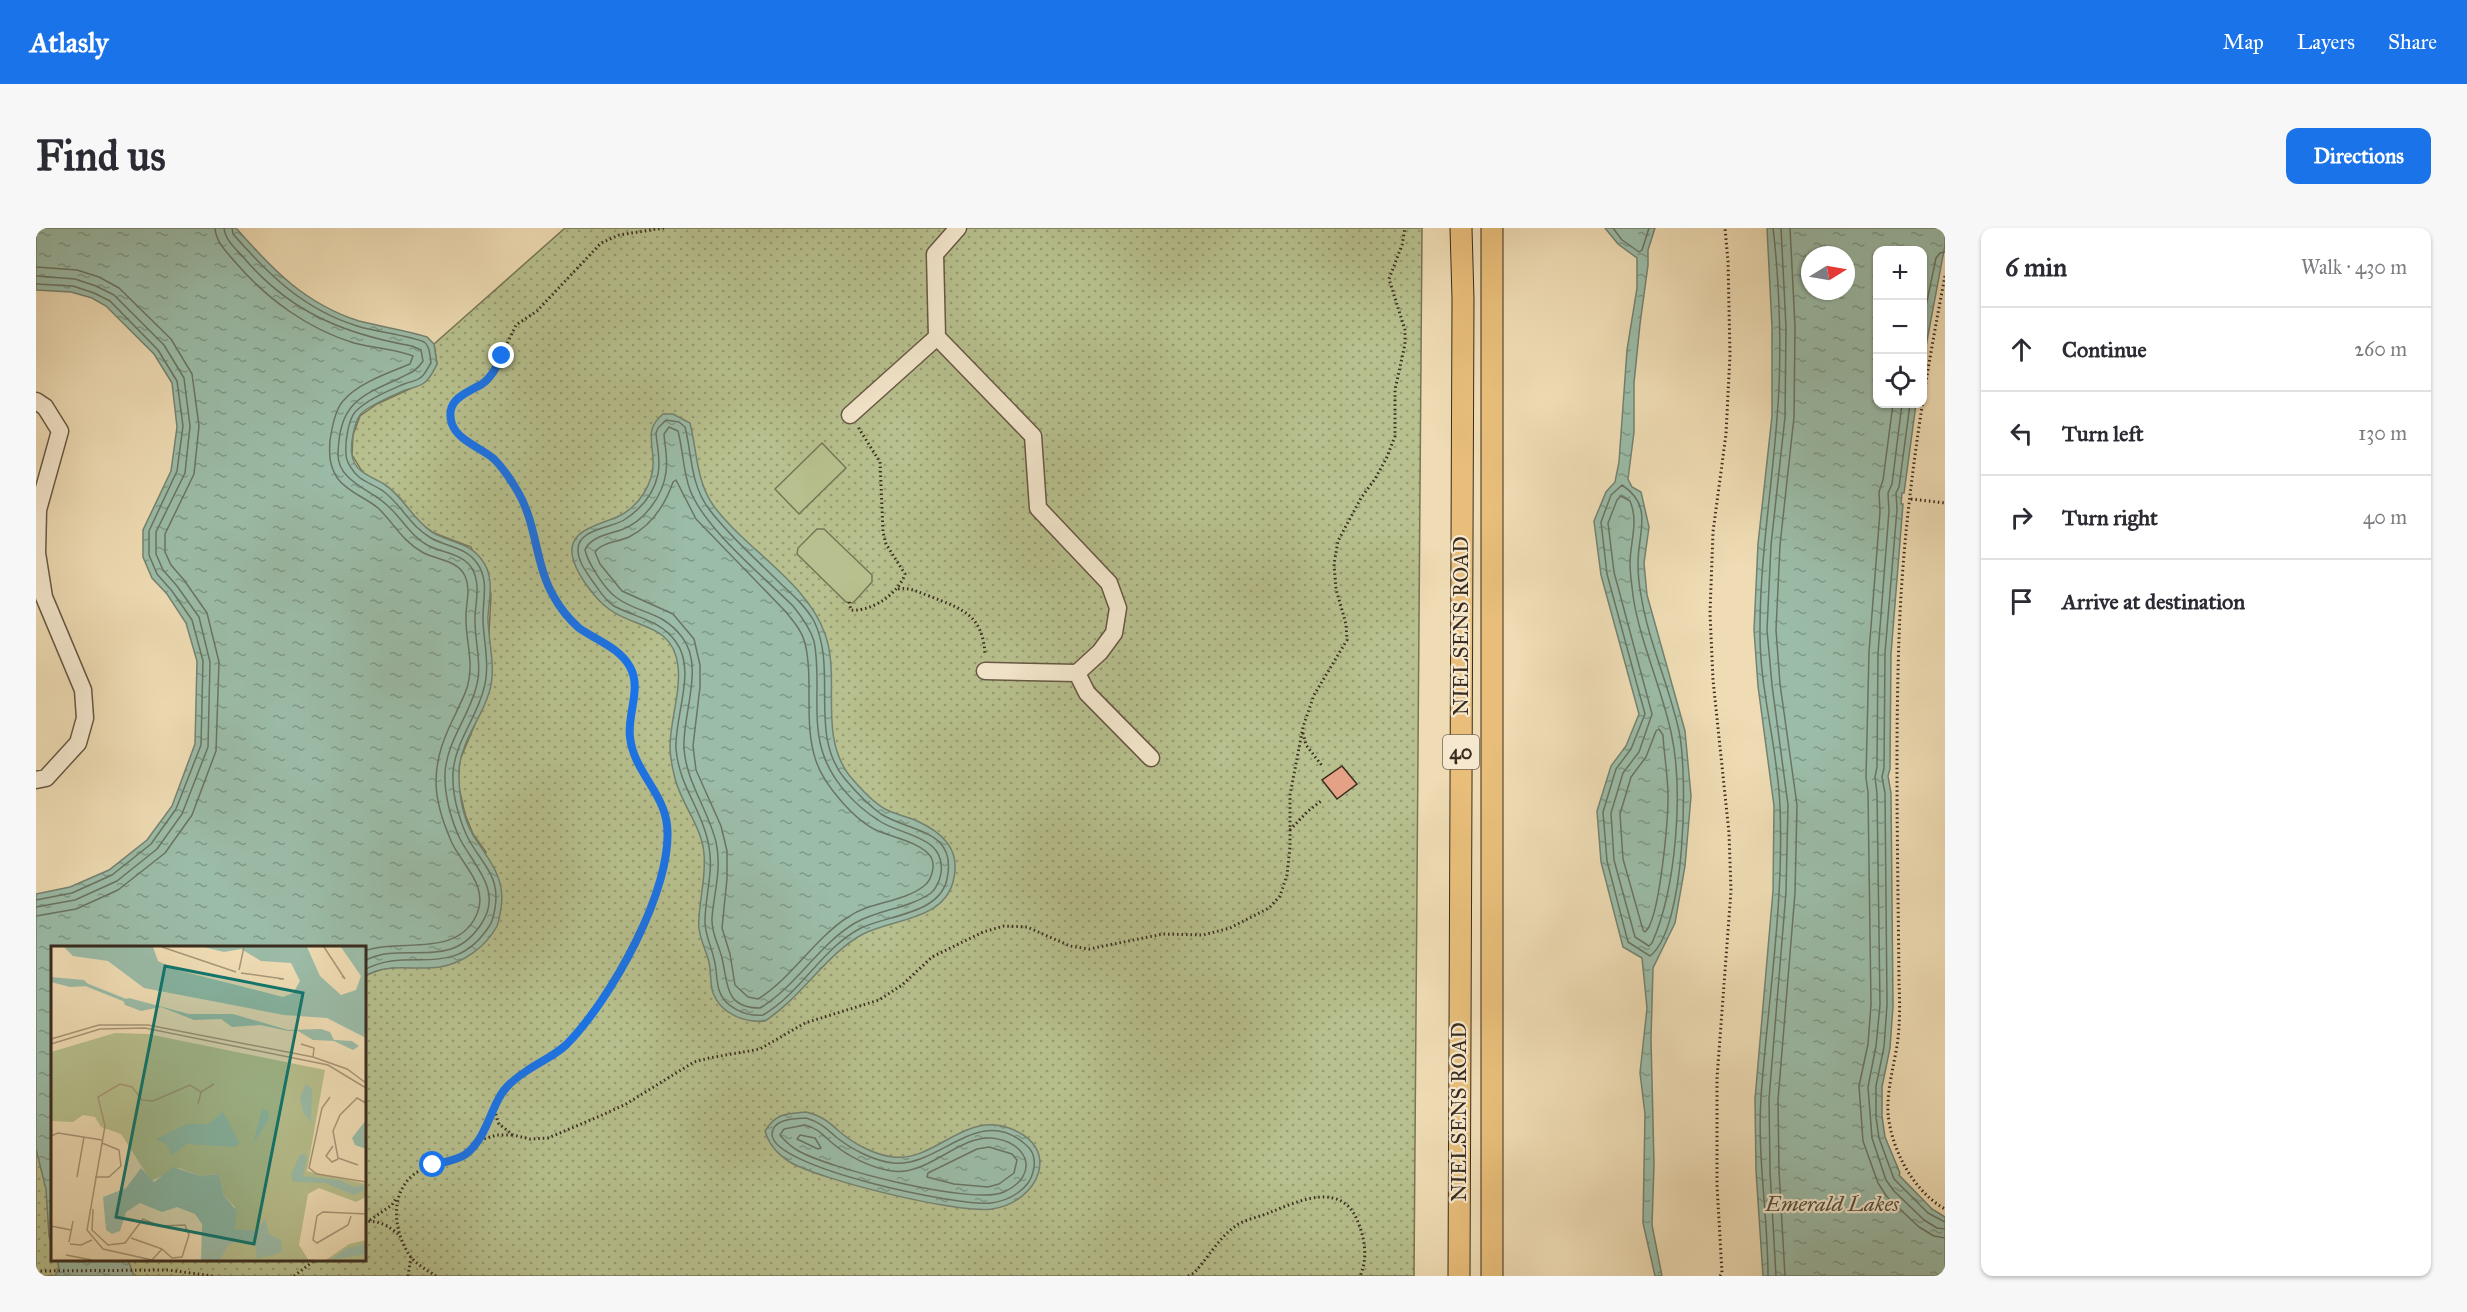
<!DOCTYPE html>
<meta charset="utf-8">
<style>
:root{--surface:#fff;--page:#f7f7f7;--text:#2b2b33;--muted:#7c7c81;--line:#e1e1e2;--accent:#1a73e8}
body{margin:0;font-family:"IM FELL Great Primer",serif;background:var(--page);color:var(--text)}
.controls{position:absolute;right:18px;top:18px;display:grid;overflow:hidden;border-radius:12px;box-shadow:0 2px 4px #0004}
.controls button{width:54px;height:54px;display:grid;place-items:center;padding:0;border:0;border-bottom:2px solid var(--line);background:var(--surface);color:var(--text);font:30px sans-serif}
.compass{position:absolute;left:1765px;top:18px;width:54px;height:54px;border-radius:50%;background:var(--surface);box-shadow:0 2px 4px #0004;rotate:79deg}
.stop{position:absolute;width:18px;height:18px;margin:-14px;border:4px solid #1a73e8;border-radius:50%;background:#fff}
.stop.end{background:#1a73e8;border-color:#fff;box-shadow:0 2px 6px #0008}
.list{margin:0;padding:0;list-style:none}
h2{display:flex;justify-content:space-between;align-items:center;height:78px;margin:0;padding:0 24px;font-size:26px}
h2 small{font-size:20px;font-weight:400;color:var(--muted)}
.list li{display:grid;grid-template-columns:39px 1fr auto;gap:18px;align-items:center;box-sizing:border-box;height:84px;padding:0 24px;border-top:2px solid var(--line)}
.list b{display:block;font-size:22px;white-space:nowrap}
.list em{font-size:20px;font-style:normal;color:var(--muted)}
.icon{flex:none;width:33px;height:33px;fill:none;stroke:currentColor;stroke-width:2;stroke-linecap:round;stroke-linejoin:round}
.map{position:relative;flex:none;width:1909px;height:1048px;overflow:hidden;border-radius:12px}
header{display:flex;align-items:center;gap:36px;box-sizing:border-box;height:84px;padding:0 30px;background:var(--accent);color:#fff}
header strong{font-size:28px}
nav{display:flex;gap:33px;margin-inline-start:auto;font-size:21px}
.intro{display:flex;align-items:center;justify-content:space-between;box-sizing:border-box;height:144px;padding:0 36px}
h1{margin:0;font-size:42px}
.button{padding:15px 27px;border-radius:12px;background:var(--accent);color:#fff;font-size:21px;font-weight:700}
main{display:flex;gap:36px;padding:0 36px}
aside{flex:1;background:var(--surface);border-radius:12px;box-shadow:0 2px 4px #0004}
.map>svg:first-child{display:block}
</style>
<header>
<strong>Atlasly</strong>
<nav><a>Map</a><a>Layers</a><a>Share</a></nav>
</header>
<div class="intro"><h1>Find us</h1><a class="button">Directions</a></div>
<main>
<div class="map">
<svg width="1909" height="1048" viewBox="0 0 1909 1048">
<defs>
<pattern id="grass-dots" width="8" height="8" patternUnits="userSpaceOnUse" patternTransform="scale(1.5)"><rect width="8" height="8" fill="#b7c08e"/><path d="M2 2h.1M6 6h.1" fill="none" stroke="#969c73" stroke-width="1.8" stroke-linecap="round"/></pattern>
<pattern id="water-ripples" width="26" height="14" patternUnits="userSpaceOnUse" patternTransform="scale(1.5)"><rect width="26" height="14" fill="#9bbca8"/><path d="M2 4q2-2 4 0t4 0M15 11q2-2 4 0t4 0" fill="none" stroke="#7f9988"/></pattern>
</defs>
<rect width="100%" height="100%" fill="#efdcb4"/>
<filter id="stains"><feTurbulence type="fractalNoise" baseFrequency=".00333" numOctaves="4"/><feColorMatrix values="0 0 0 0 .2 0 0 0 0 .09 0 0 0 0 .02 0 0 0 .5 -.17"/></filter>
<radialGradient id="worn" r=".72"><stop offset=".6" stop-color="#630" stop-opacity="0"/><stop offset="1" stop-color="#630" stop-opacity=".3"/></radialGradient>
<!-- grass -->
<path fill="url(#grass-dots)" stroke="#787656" stroke-width="1.5" d="M529,0H1386L1378,1048H0V853L16,854V1032H328L329,748C351,736 378,738 403,739L450,624L437,606L429,586L422,555L424,532L439,496L453,406L455,366L435,319L398,305L382,294L364,270L349,257L327,245L316,227L317,207L324,188L341,176L389,154L401,136L398,116Z"/>
<!-- pitch -->
<path fill="#b7c08e" stroke="#787656" stroke-width="1.5" d="M786,215L810,240L763,286L739,261Z
M781,301H788L836,347V354L817,375L810,374L761,326L762,320Z"/>
<!-- water -->
<path fill="url(#water-ripples)" stroke="#748271" stroke-width="1.5" fill-rule="evenodd" d="M0,0H200C236,41 269,76 323,93C346,99 369,102 391,109L398,116L401,136C398,142 394,151 388,155C383,159 374,160 367,163C356,168 331,178 324,187C318,195 314,218 316,227C318,244 336,249 348,256C368,269 376,291 396,304C414,315 433,314 446,332C459,349 453,370 452,389C452,415 461,440 453,465C445,491 425,514 423,541C422,562 426,588 437,607C452,631 470,649 465,680C464,686 463,693 461,698C450,719 427,735 404,739C377,743 353,734 329,748L328,720H16V1018L13,1008L10,961L0,921V666L34,659L73,642L111,612L136,578L159,516L161,433L150,395L131,366L116,350L107,329V302L135,243L141,199L136,155L118,126L70,78L56,70L35,64L0,62Z
M1569,0H1619L1612,22V37L1604,96L1598,155V204L1592,251L1596,259L1605,264L1613,299L1608,335L1611,367L1649,503L1655,568L1649,638L1639,695L1617,740L1615,811L1618,936L1616,997L1626,1048H1619L1607,995L1609,886L1604,845L1611,780L1606,730L1587,719L1565,634L1561,583L1575,538L1590,518L1603,486L1565,347L1558,293L1570,264L1579,254L1583,234L1591,122L1601,60V30L1582,16Z
M1731,0H1909V17L1887,134L1886,22H1842V176H1880L1868,265H1866L1865,276H1867L1855,426L1854,541L1852,548L1855,565L1857,778L1854,820L1846,859V888L1849,909L1864,945L1863,947L1896,981L1909,989V1048H1727L1720,943L1719,871L1737,663L1738,578L1722,458L1718,402L1722,316L1736,188V99ZM1774,27H1810V63H1774Z
M627,186H637L654,195C661,223 660,252 677,277C709,321 771,354 789,406C805,449 782,506 813,547C823,559 835,573 849,581C858,586 869,588 879,592C906,604 926,621 917,654C907,692 857,691 827,706C790,726 766,769 729,793C709,795 685,786 677,765C674,756 675,743 673,734C669,719 661,706 663,690C664,668 670,649 668,626C666,597 643,574 638,546C636,538 634,528 634,519C634,492 645,465 642,438C637,395 599,401 573,381C560,372 543,349 538,334C527,303 560,298 581,289C591,285 602,275 608,265C614,255 618,243 617,231C616,211 610,200 627,186Z
M770,884C786,888 793,894 804,904C818,916 839,927 857,929C899,934 927,884 973,900C1027,919 1003,974 956,981C922,986 784,952 754,934C741,926 733,917 729,903C740,885 750,886 770,884Z
M21,1032H92L98,1048H19L23,1040Z"/>
<g fill="none" stroke-linecap="round" stroke-linejoin="round">
<!-- shore -->
<path stroke="#6a7463" stroke-width="1.5" d="M179,0C180,15 191,24 200,35C231,71 272,101 318,115C337,120 360,121 377,128L374,136C352,145 322,155 307,173C299,182 296,200 294,212C293,226 293,238 302,251C313,265 329,269 342,280C358,295 365,312 386,324C400,332 422,332 429,348C435,361 430,374 430,388C429,410 438,433 432,456C430,466 424,475 420,485C409,507 400,528 400,554C400,573 408,597 416,615C427,638 454,659 440,688C420,730 364,710 328,723
M188,0C189,12 200,21 208,30C254,84 308,106 376,118L385,122L387,133C380,144 373,145 362,151C321,169 304,177 302,225C301,254 337,262 353,279C367,292 374,307 391,317C406,325 425,325 435,339C445,354 440,372 439,388C438,412 447,437 440,460C432,490 411,513 409,545C408,566 415,592 424,611C437,636 466,662 447,693C416,746 369,711 328,733
M196,0L197,6C233,47 267,81 321,98C336,103 377,108 388,114C394,118 394,128 395,135C392,139 389,147 384,150C380,153 373,154 368,156C352,163 332,171 320,183C312,191 309,215 310,226C310,234 317,244 323,249C330,255 339,257 347,263C365,276 374,298 395,310C411,319 430,319 441,335C454,353 446,374 447,393C448,415 454,438 448,460C441,490 419,513 417,545C416,565 422,587 430,606C442,633 465,645 459,680C458,686 457,692 454,697C417,755 374,716 328,742
M1577,0L1586,12L1603,24L1606,22L1613,0
M0,39L41,42L63,49L83,60L135,111L156,146L163,198L158,246L129,306V324L135,337L148,352L171,385L183,434L180,523L156,587L129,625L82,662L40,681L0,688
M0,48L39,51L60,58L78,67L128,117L148,150L154,198L149,245L120,304V326L127,342L141,358L163,389L174,434L172,519L146,586L121,621L81,653L39,672L0,679
M0,56L37,58L58,65L74,73L122,122L141,153L147,198L141,243L113,303V327L121,346L136,363L156,392L167,433L165,517L140,581L115,616L76,647L36,665L0,672
M1886,97L1900,30L1904,25L1909,24
M1857,176L1847,252L1843,264L1844,284L1833,424L1830,550L1832,564L1835,777L1832,816L1823,858L1827,913L1842,955L1851,969L1883,999L1898,1008L1909,1010
M1866,176L1856,256L1852,265L1853,283L1842,425L1841,539L1839,549L1841,565L1844,777L1840,818L1832,859L1836,910L1850,952L1858,963L1888,992L1901,1000L1909,1001
M1874,176L1863,259L1860,265L1861,281L1849,425L1848,540L1846,549L1849,565L1851,777L1848,819L1840,858V889L1843,910L1858,951L1892,985L1909,994
M630,192L643,194L649,199C656,226 654,256 673,281C693,308 721,332 745,356C757,367 770,379 778,393C802,442 772,507 809,551C820,564 831,576 845,586C873,604 922,601 911,651C904,686 852,687 825,700C786,720 765,765 727,787C710,789 688,779 683,762C680,752 681,741 678,731C675,717 668,705 669,691C670,660 680,639 670,606C661,575 643,555 640,521C638,489 661,442 640,414C625,392 600,390 578,378C568,372 562,360 555,351C549,342 542,333 542,322C541,301 576,300 588,292C605,281 618,266 622,246C625,232 621,219 620,205L622,200Z
M633,199L642,203C647,222 647,243 654,262C669,301 727,348 757,378C766,389 774,400 778,413C786,451 774,494 789,531C799,556 820,578 842,592C864,608 910,607 905,645C904,652 900,661 895,665C872,681 843,681 819,695C782,717 761,758 724,780C688,780 692,755 686,730C683,717 675,705 676,690C678,664 686,641 680,614C672,581 650,554 648,520C646,487 669,438 646,409C625,382 605,387 581,370C569,362 552,335 549,322C554,309 573,306 585,302C608,294 627,268 630,244C632,231 629,219 628,206Z
M640,252L660,291L750,384C758,394 766,403 769,415C778,453 767,495 780,533C788,557 819,593 842,603C857,609 886,615 895,629C900,638 895,653 888,658C866,675 835,673 812,689C778,711 755,751 722,771L712,769L699,757L694,726L686,700L691,651V623L685,598L660,542L657,518L664,459V437L658,411L637,386L586,363L564,336L559,324C566,314 582,314 593,309C615,298 629,277 637,254Z
M1586,257C1618,278 1602,304 1602,335C1602,345 1603,357 1605,367C1612,413 1633,457 1643,503C1652,547 1650,701 1614,728L1592,714L1571,633L1567,584L1580,541L1595,521L1609,486L1571,346L1565,294L1575,267Z
M1585,268L1594,273C1603,294 1594,314 1594,336C1594,346 1596,357 1597,368C1604,414 1625,458 1635,504C1648,563 1640,661 1616,715L1613,718L1599,709L1578,632L1575,585L1587,545L1603,524L1616,486L1578,344L1572,295L1581,272Z
M1623,501L1627,507C1628,527 1632,548 1632,568C1632,591 1624,692 1609,704L1607,702L1587,631L1584,586L1595,549L1610,529L1620,503Z
M770,890C784,894 790,900 800,909C815,921 838,933 857,935C903,940 943,875 989,916C998,923 1000,933 997,944C993,962 972,973 955,975C925,979 735,940 736,906C737,890 759,891 770,890Z
M769,897C781,900 786,906 795,914C811,928 835,940 856,943C892,948 922,908 955,910C992,913 1005,947 968,964C938,978 790,940 761,922C754,918 749,913 744,907L748,901Z
M764,907L779,910L785,920L782,921L761,911Z
M953,919L976,926L981,932L978,945L963,956L952,959L918,956L891,949L892,945L941,921Z
M1732,1048C1732,988 1721,928 1725,869C1732,772 1748,676 1744,579C1742,519 1723,461 1724,401C1724,330 1736,260 1741,190C1746,132 1744,58 1737,0
M1740,1048L1734,943L1733,871L1750,664L1752,577L1736,457L1731,402L1735,317L1749,189L1750,99L1745,0
M1749,1048L1743,943L1742,872L1759,665L1761,577L1744,456L1740,402L1744,317L1758,189L1759,98L1754,0"/>
</g>
<!-- building -->
<path fill="#e5a185" stroke="#3a2c1e" stroke-width="1.5" d="M1306,538L1321,556L1301,571L1286,552Z"/>
<g fill="none" stroke-linecap="round" stroke-linejoin="round">
<defs>
<path id="minor" d="M922,0L899,26L901,109L997,208L1002,280L1073,355L1082,380L1078,405L1064,424L1041,445
M0,173L9,179L24,203L2,282L1,325L8,369L47,462L49,490L42,515L10,550L0,552
M814,187L901,109
M949,443L1041,445L1051,465L1115,530"/>
<path id="major" d="M1423,1048L1427,71L1425,0
M1456,1048V0"/>
</defs>
<!-- minor casing -->
<use href="#minor" stroke="#675844" stroke-width="19"/>
<!-- major casing -->
<use href="#major" stroke="#3a2c1e" stroke-width="23"/>
<!-- path -->
<path stroke="#3a2c1e" stroke-width="3" stroke-dasharray="1.5 3" stroke-linecap="butt" d="M628,0L583,7L565,15L501,83L480,97L458,143L447,156L423,168L416,180V196L425,208L456,229L469,244L484,268L494,291L516,367L529,387L543,399L587,429L595,440L598,453L594,509L600,533L622,572L631,595L630,623L617,677L577,752L545,798L529,817L474,856L463,869L458,881L463,896L477,907L494,911L512,910L564,888L590,876L658,834L673,830L724,821L769,795L843,772L866,757L896,729L947,704L968,698L991,699L1034,718L1053,721L1127,706L1167,707L1194,700L1233,680L1244,668L1251,647L1254,619V567L1267,499L1278,467L1311,412L1310,396L1300,361L1298,336L1302,313L1325,270L1339,251L1351,229L1359,208V162L1369,116V102L1353,51L1366,17L1369,0
M1909,48C1886,167 1867,289 1863,410C1859,525 1862,641 1863,756C1864,776 1864,798 1861,818C1857,841 1851,862 1852,885C1855,921 1877,963 1909,981
M1875,271L1909,275
M862,361C874,359 882,364 893,368C927,381 947,387 949,427
M813,374L815,382C836,384 863,365 869,346L850,316L847,304L844,234L822,199
M1267,505L1270,517L1287,539
M1254,602L1271,584L1285,573
M444,912L461,907H476
M334,992L356,977L361,969
M328,994C342,991 355,999 364,1008
M0,1043L132,1042L177,1048
M258,1048L279,1032
M372,1048L375,1029
M400,1048C392,1043 380,1036 374,1028C358,1005 353,967 377,947C392,935 412,937 428,927C444,918 449,896 458,881
M1152,1048L1158,1045C1172,1030 1183,1009 1201,997C1210,991 1224,989 1235,984C1265,972 1306,953 1322,994C1329,1011 1332,1031 1324,1048
M1684,1048L1686,1045L1681,957V850L1695,663L1693,605L1677,452L1674,385L1677,304L1690,206L1694,127L1692,33L1689,0"/>
<!-- minor -->
<use href="#minor" stroke="#f5e8ce" stroke-width="16"/>
<!-- major -->
<use href="#major" stroke="#e8be7a" stroke-width="21"/>
</g>
<g fill="none" stroke-linecap="round" stroke-linejoin="round">
<!-- route -->
<path stroke="#1a73e8" stroke-width="8" d="M397,937C408,934 422,932 430,926C448,912 453,888 463,870C469,858 481,849 492,842C505,833 518,828 530,817C574,773 638,660 631,597C628,565 597,542 594,509C591,487 606,460 594,439C584,420 560,412 543,400C533,391 524,380 518,369C499,337 501,296 482,264C475,252 468,241 458,231C446,220 422,213 416,196C408,171 431,165 446,156C455,150 461,138 466,128"/>
</g>
<g text-anchor="middle" dominant-baseline="central" stroke-width="4.5" stroke-linejoin="round" paint-order="stroke">
<!-- shield labels -->
<rect fill="#f5e8ce" stroke="#726453" stroke-width="1.5" x="1407" y="507" width="36" height="34" rx="4.5"/>
<g font-size="20" font-weight="bold" fill="#3a2c1e">
<text x="1425" y="524">40</text>
</g>
<!-- street labels -->
<g font-size="21" fill="#3a2c1e" stroke="#f5e8ce">
<text transform="translate(1425 398) rotate(-90)">NIELSENS ROAD</text>
<text transform="translate(1423 884) rotate(-90)">NIELSENS ROAD</text>
</g>
<!-- water labels -->
<g font-size="22" font-style="italic" fill="#525040" stroke="#f5e8ce">
<text x="1796" y="975">Emerald Lakes</text>
</g>
</g>
<!-- overview -->
<g transform="translate(15 718)">
<rect width="315" height="315" fill="#efdcb4"/>
<path d="M64,87L97,88L274,124L256,225L315,238V251L305,256L268,242L257,248L248,299L257,313L264,314H169L184,261L173,250L168,228L149,230L128,222L100,235L70,188L50,181L44,171L32,169L22,176L0,175V106ZM315,294V314H275L298,298Z" fill="#b7c08e"/>
<path d="M13,1H102L107,15L126,24L232,51L242,47L249,35L240,17L210,15L190,3L173,6L153,1H256L269,30L290,49L305,44L310,30L290,1H315V92L276,72L233,69L93,42L57,15L22,10ZM0,31L33,34L39,40L19,41L0,36ZM78,52L138,68H182L237,84L270,83L279,86L283,94L301,95L308,100L302,104L283,95L262,94L247,85H237L209,79L181,81L170,73L143,74L110,61L90,65L74,59L72,54ZM255,138L261,143L260,177L252,166L249,151ZM211,163L217,165L218,173L202,198ZM172,166L188,196L185,201L136,198L121,209L115,198L105,193L136,178H157ZM315,174V203L304,199L301,192ZM253,207L256,212L252,230L288,234L304,241L312,239L313,245L303,249L274,237L242,236L240,229L248,210ZM122,221L149,230L168,228L173,250L186,265L183,283L206,285L214,272L218,288L230,294L231,306L206,313L204,296L187,295L177,299L169,314H150L151,278L144,268L126,261L111,266L89,257L75,266L69,285L61,288L55,284L52,251L75,242L90,222L103,236ZM315,298V308L280,314L296,302Z" fill="#9bbca8"/>
<path fill="none" stroke="#9bbca8" stroke-width="3" d="M36,39L76,55"/>
<path fill="none" stroke="#a79678" stroke-width="1.5" d="M111,1L185,26M273,1L294,33L291,30M188,24L193,1M190,27L233,33H228M0,93L48,79H97L262,111L296,123L315,137M0,98L49,83L94,82L277,119L315,142M250,98L263,102L262,111M279,151L271,162L258,222L266,228L315,236M147,158L150,146L163,138M0,190L7,187L51,194M282,200L275,210L281,216L287,213M307,219L287,212L282,185L289,169L306,152L315,157M26,231L33,191M44,231H58L70,220L68,204L51,197M42,263L41,284L57,299L74,297L92,273L108,280L134,279L138,289L131,311L121,312L111,303L101,314M300,270L297,279L266,297L262,294L266,270L272,266L315,268M0,280L20,284M80,292L111,303M18,296L22,275M19,298L30,299L41,294M15,309L41,314M101,314L52,303L36,284L54,180L47,151L69,138L81,141L91,154L102,155L139,139L150,146"/>
<path fill="#0f766e" fill-opacity="0.15" stroke="#0f766e" stroke-width="3" d="M114,20L252,47L203,298L65,271Z"/>
<rect width="315" height="315" fill="none" stroke="#3a2c1e" stroke-width="3"/>
</g>
<rect width="100%" height="100%" filter="url(#stains)"/>
<rect width="100%" height="100%" fill="url(#worn)"/>
</svg>
<div class="controls">
<button>+</button>
<button>−</button>
<button><svg class="icon" aria-label="locate" viewBox="0 0 24 24"><circle cx="12" cy="12" r="6"/><path d="M12 2v4M12 18v4M2 12h4M18 12h4"/></svg></button>
</div>
<svg class="compass" viewBox="-18 -18 36 36"><path d="M0-13l5 13h-10z" fill="#e53935"/><path d="M0 13l5-13h-10z" fill="#7c7c81"/></svg>
<div class="stop" style="left:397px;top:937px"></div>
<div class="stop end" style="left:466px;top:128px"></div>
</div>
<aside>
<h2>6 min<small>Walk · 430 m</small></h2>
<ul class="list">
<li><svg class="icon" aria-label="ahead" viewBox="0 0 24 24"><path d="M12 20V5M6 11l6-6 6 6"/></svg><div><b>Continue</b></div><em>260 m</em></li>
<li><svg class="icon" aria-label="left" viewBox="0 0 24 24"><path d="M17 20v-9H6M10 6l-5 5 5 5"/></svg><div><b>Turn left</b></div><em>130 m</em></li>
<li><svg class="icon" aria-label="right" viewBox="0 0 24 24"><path d="M7 20v-9h11M14 6l5 5-5 5"/></svg><div><b>Turn right</b></div><em>40 m</em></li>
<li><svg class="icon" aria-label="arrive" viewBox="0 0 24 24"><path d="M6 21V4h12l-3 4 3 4H6"/></svg><div><b>Arrive at destination</b></div></li>
</ul>
</aside>
</main>
